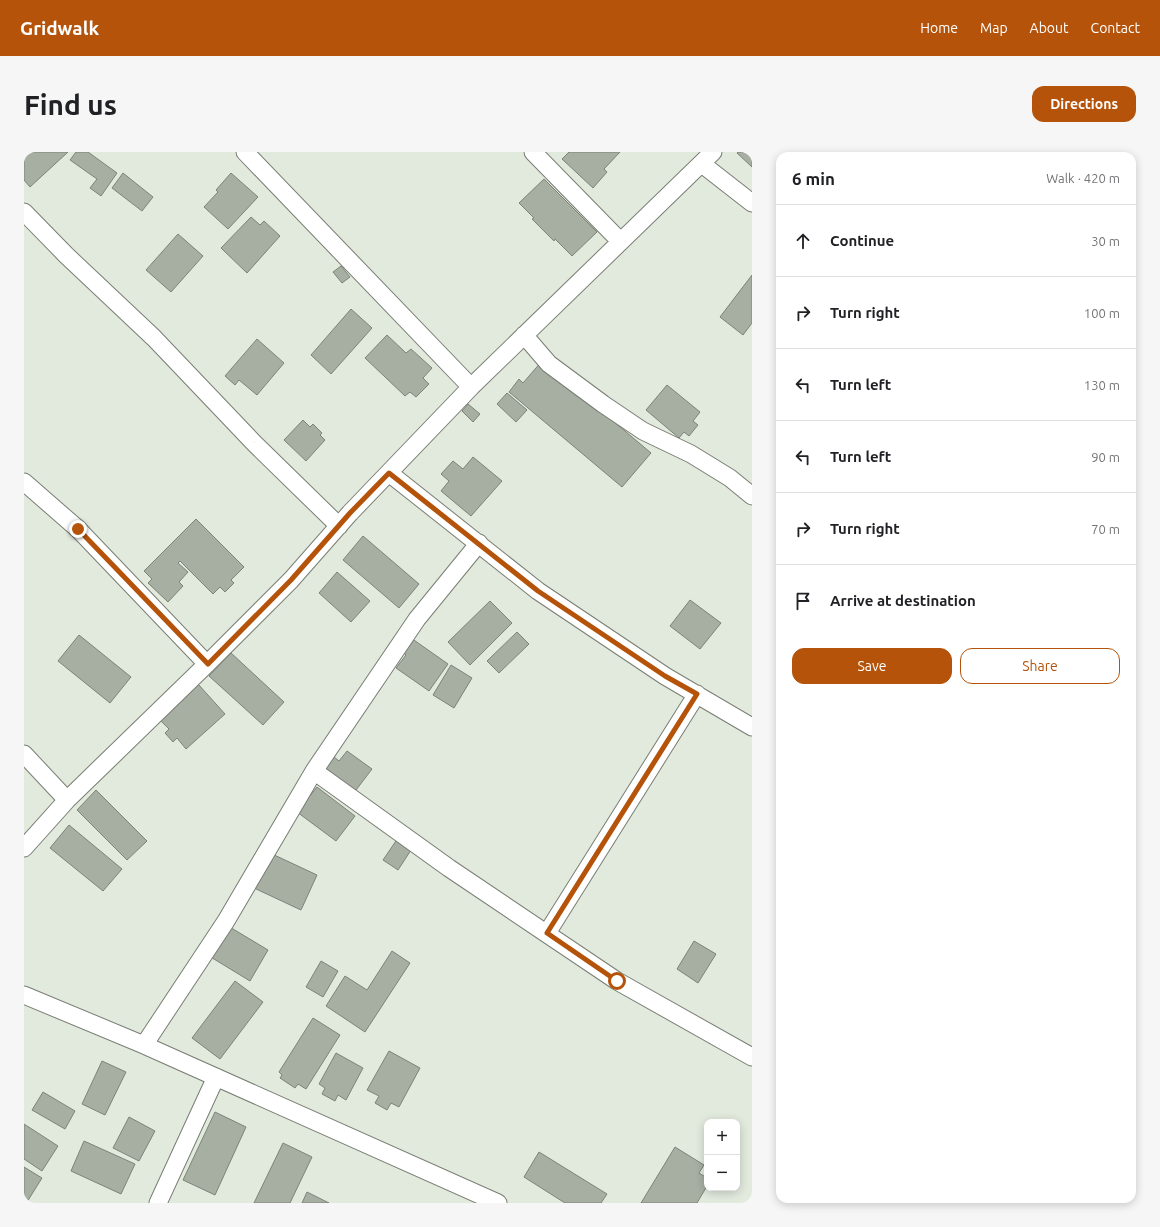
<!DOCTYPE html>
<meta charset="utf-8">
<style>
:root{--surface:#fff;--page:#f6f6f6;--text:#202124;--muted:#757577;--line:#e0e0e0;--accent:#b45309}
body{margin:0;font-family:Ubuntu,sans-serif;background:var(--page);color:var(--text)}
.controls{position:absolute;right:12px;bottom:12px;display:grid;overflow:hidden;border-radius:8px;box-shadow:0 2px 10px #0003}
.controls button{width:36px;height:36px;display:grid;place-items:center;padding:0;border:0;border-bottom:1px solid var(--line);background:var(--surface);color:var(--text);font:20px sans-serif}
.stop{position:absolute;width:12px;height:12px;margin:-9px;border:3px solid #b45309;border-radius:50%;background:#fff}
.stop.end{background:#b45309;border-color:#fff;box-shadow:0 1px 4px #0008}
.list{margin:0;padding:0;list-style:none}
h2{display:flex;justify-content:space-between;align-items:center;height:52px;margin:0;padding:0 16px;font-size:17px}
h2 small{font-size:13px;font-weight:400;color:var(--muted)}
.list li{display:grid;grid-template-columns:26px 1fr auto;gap:12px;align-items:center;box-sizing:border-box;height:72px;padding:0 16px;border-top:1px solid var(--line)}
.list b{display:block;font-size:15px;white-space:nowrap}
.list em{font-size:13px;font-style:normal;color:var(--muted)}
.actions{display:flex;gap:8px;padding:12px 16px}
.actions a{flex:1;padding:9px 0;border:1px solid var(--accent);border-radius:12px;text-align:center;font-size:14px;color:var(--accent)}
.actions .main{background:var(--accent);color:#fff}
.icon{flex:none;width:22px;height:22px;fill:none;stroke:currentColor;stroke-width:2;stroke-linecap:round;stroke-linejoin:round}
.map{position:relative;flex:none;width:728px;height:1051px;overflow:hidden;border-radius:12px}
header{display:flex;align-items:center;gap:24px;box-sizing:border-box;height:56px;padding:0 20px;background:var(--accent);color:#fff}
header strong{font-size:19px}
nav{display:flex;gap:22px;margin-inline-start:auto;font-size:14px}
.intro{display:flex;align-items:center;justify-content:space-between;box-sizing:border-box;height:96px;padding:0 24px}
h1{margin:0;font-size:28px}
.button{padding:10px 18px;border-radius:12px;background:var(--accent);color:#fff;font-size:14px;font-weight:700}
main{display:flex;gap:24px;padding:0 24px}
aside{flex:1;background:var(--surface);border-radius:12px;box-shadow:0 2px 10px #0003}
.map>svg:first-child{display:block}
</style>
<header>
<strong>Gridwalk</strong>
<nav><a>Home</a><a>Map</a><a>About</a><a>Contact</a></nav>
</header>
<div class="intro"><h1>Find us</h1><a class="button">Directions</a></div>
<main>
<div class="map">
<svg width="728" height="1051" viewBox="0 0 728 1051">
<rect width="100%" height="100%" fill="#e2e9dd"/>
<!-- building -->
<path fill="#a7aea2" stroke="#7c8378" d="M0,0H44L6,35L0,28Z
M52,0H64L93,21L77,44L66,36L73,27L46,8Z
M545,0H596L580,17L583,20L569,36L538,7Z
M714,0H728V15L713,1Z
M99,21L129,45L118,59L88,36Z
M207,21L234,45L204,77L180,55L194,40L192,38Z
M520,27L573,80L548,104L531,87L530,89L508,67L510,66L495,51Z
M227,65L236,73L240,69L256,84L223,121L197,96Z
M154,82L179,104L147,140L122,118Z
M317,114L326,125L318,131L309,120Z
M728,123V171L719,183L696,165Z
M327,157L348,176L307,222L287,203Z
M363,183L382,201L387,197L408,216L399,226L405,232L392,245L386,240L381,244L341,206Z
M233,187L260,211L233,243L215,228L211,233L201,224Z
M518,209L627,301L598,335L485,240L495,227L499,231Z
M643,233L676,260L669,269L674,273L665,284L660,280L655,286L622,258Z
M483,241L503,258L492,270L473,252Z
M444,252L456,262L449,270L438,259Z
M279,268L286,275L289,272L298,281L296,283L301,288L282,309L260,288Z
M449,305L478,329L447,364L417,339L425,329L417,322L429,309L439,317Z
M172,367L220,415L207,428L210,431L201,440L196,435L189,442L156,409L154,411L164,420L155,430L159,434L144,450L124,431L128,427L120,419Z
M339,384L395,432L375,456L319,408Z
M313,420L346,449L327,470L295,441Z
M666,448L697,471L676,497L646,474Z
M466,449L488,471L446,513L424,490Z
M493,480L505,492L475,521L463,509Z
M55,483L107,525L86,551L34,509Z
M387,486L424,512L405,539L372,516L382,503L378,500Z
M207,501L260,550L239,573L185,524Z
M427,513L448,526L430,556L409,543Z
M174,532L201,562L162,597L153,586L149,590L141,581L145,577L135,567Z
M323,599L348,617L329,642L298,618L309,604L315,609Z
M293,635L331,664L312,689L273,660Z
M72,638L123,689L103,708L53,658Z
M45,673L98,717L79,739L26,696Z
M374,686L389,695L374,718L359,708Z
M246,701L293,723L277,758L230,736Z
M204,774L244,798L226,829L185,804Z
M670,789L692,802L674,831L653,817Z
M368,799L386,811L341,880L302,854L321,824L343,838Z
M297,809L314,819L299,845L282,835Z
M211,829L239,850L196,907L168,886Z
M289,866L316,883L282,937L274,932L271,936L256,926L258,923L255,920Z
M365,899L396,916L375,955L367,951L363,958L351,951L355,944L343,938Z
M312,901L339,916L322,948L314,943L311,949L298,942L301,936L295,932Z
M78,909L102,920L81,963L58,952Z
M19,940L51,959L41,977L8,958Z
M191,960L222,975L191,1043L159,1028Z
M105,965L131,979L115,1009L89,996Z
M0,972L34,994L18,1019L0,1007Z
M60,989L111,1012L97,1042L47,1019Z
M259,991L288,1005L266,1051H230Z
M651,995L680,1013L675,1021L683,1026V1034L673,1051H617Z
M515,1000L583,1042L577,1051H541L500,1025Z
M0,1015L18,1026L3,1050L0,1048Z
M283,1040L305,1051H278Z"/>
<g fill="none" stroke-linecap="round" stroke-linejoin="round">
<defs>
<path id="minor" d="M221,0L447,235
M509,0L596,89
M678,12L728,51
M0,60L42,103L130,186L230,291L315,374
M500,183L525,212L579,252L619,279L667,302L706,326L728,344
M365,321L514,439L641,524L728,575
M0,330L54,377L183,512
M0,602L43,648
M290,619L425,716L593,829L728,905
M0,696L43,648L183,512L267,428L326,361L447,235L689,0
M523,781L673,542
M0,843L120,893L474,1051
M120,893L202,769L290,619L393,467L455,391
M134,1051L192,925"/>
</defs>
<!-- minor casing -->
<use href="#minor" stroke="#787e73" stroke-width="19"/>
<!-- minor -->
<use href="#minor" stroke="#fff" stroke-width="17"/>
</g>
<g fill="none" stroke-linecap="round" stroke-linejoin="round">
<!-- route -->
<path stroke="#b45309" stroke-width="5" d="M54,377L184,512L267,428L326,361L365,321L514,439L641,524L673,542L523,781L593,829"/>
</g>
</svg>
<div class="controls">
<button>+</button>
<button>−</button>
</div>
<div class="stop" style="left:593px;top:829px"></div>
<div class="stop end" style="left:54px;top:377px"></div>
</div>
<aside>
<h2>6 min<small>Walk · 420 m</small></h2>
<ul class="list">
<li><svg class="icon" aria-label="ahead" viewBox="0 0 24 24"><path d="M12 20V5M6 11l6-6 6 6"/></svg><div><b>Continue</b></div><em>30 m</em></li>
<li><svg class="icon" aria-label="right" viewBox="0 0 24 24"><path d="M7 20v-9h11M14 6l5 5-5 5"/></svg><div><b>Turn right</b></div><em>100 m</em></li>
<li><svg class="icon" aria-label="left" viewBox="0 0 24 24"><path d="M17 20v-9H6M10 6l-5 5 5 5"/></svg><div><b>Turn left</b></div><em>130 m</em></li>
<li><svg class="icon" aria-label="left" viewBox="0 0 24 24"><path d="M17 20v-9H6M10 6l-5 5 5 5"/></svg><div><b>Turn left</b></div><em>90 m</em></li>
<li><svg class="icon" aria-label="right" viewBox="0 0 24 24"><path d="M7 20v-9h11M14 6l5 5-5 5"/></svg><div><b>Turn right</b></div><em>70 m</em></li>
<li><svg class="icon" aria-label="arrive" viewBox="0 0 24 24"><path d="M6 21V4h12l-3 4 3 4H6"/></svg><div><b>Arrive at destination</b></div></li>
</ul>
<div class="actions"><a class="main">Save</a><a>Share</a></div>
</aside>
</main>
